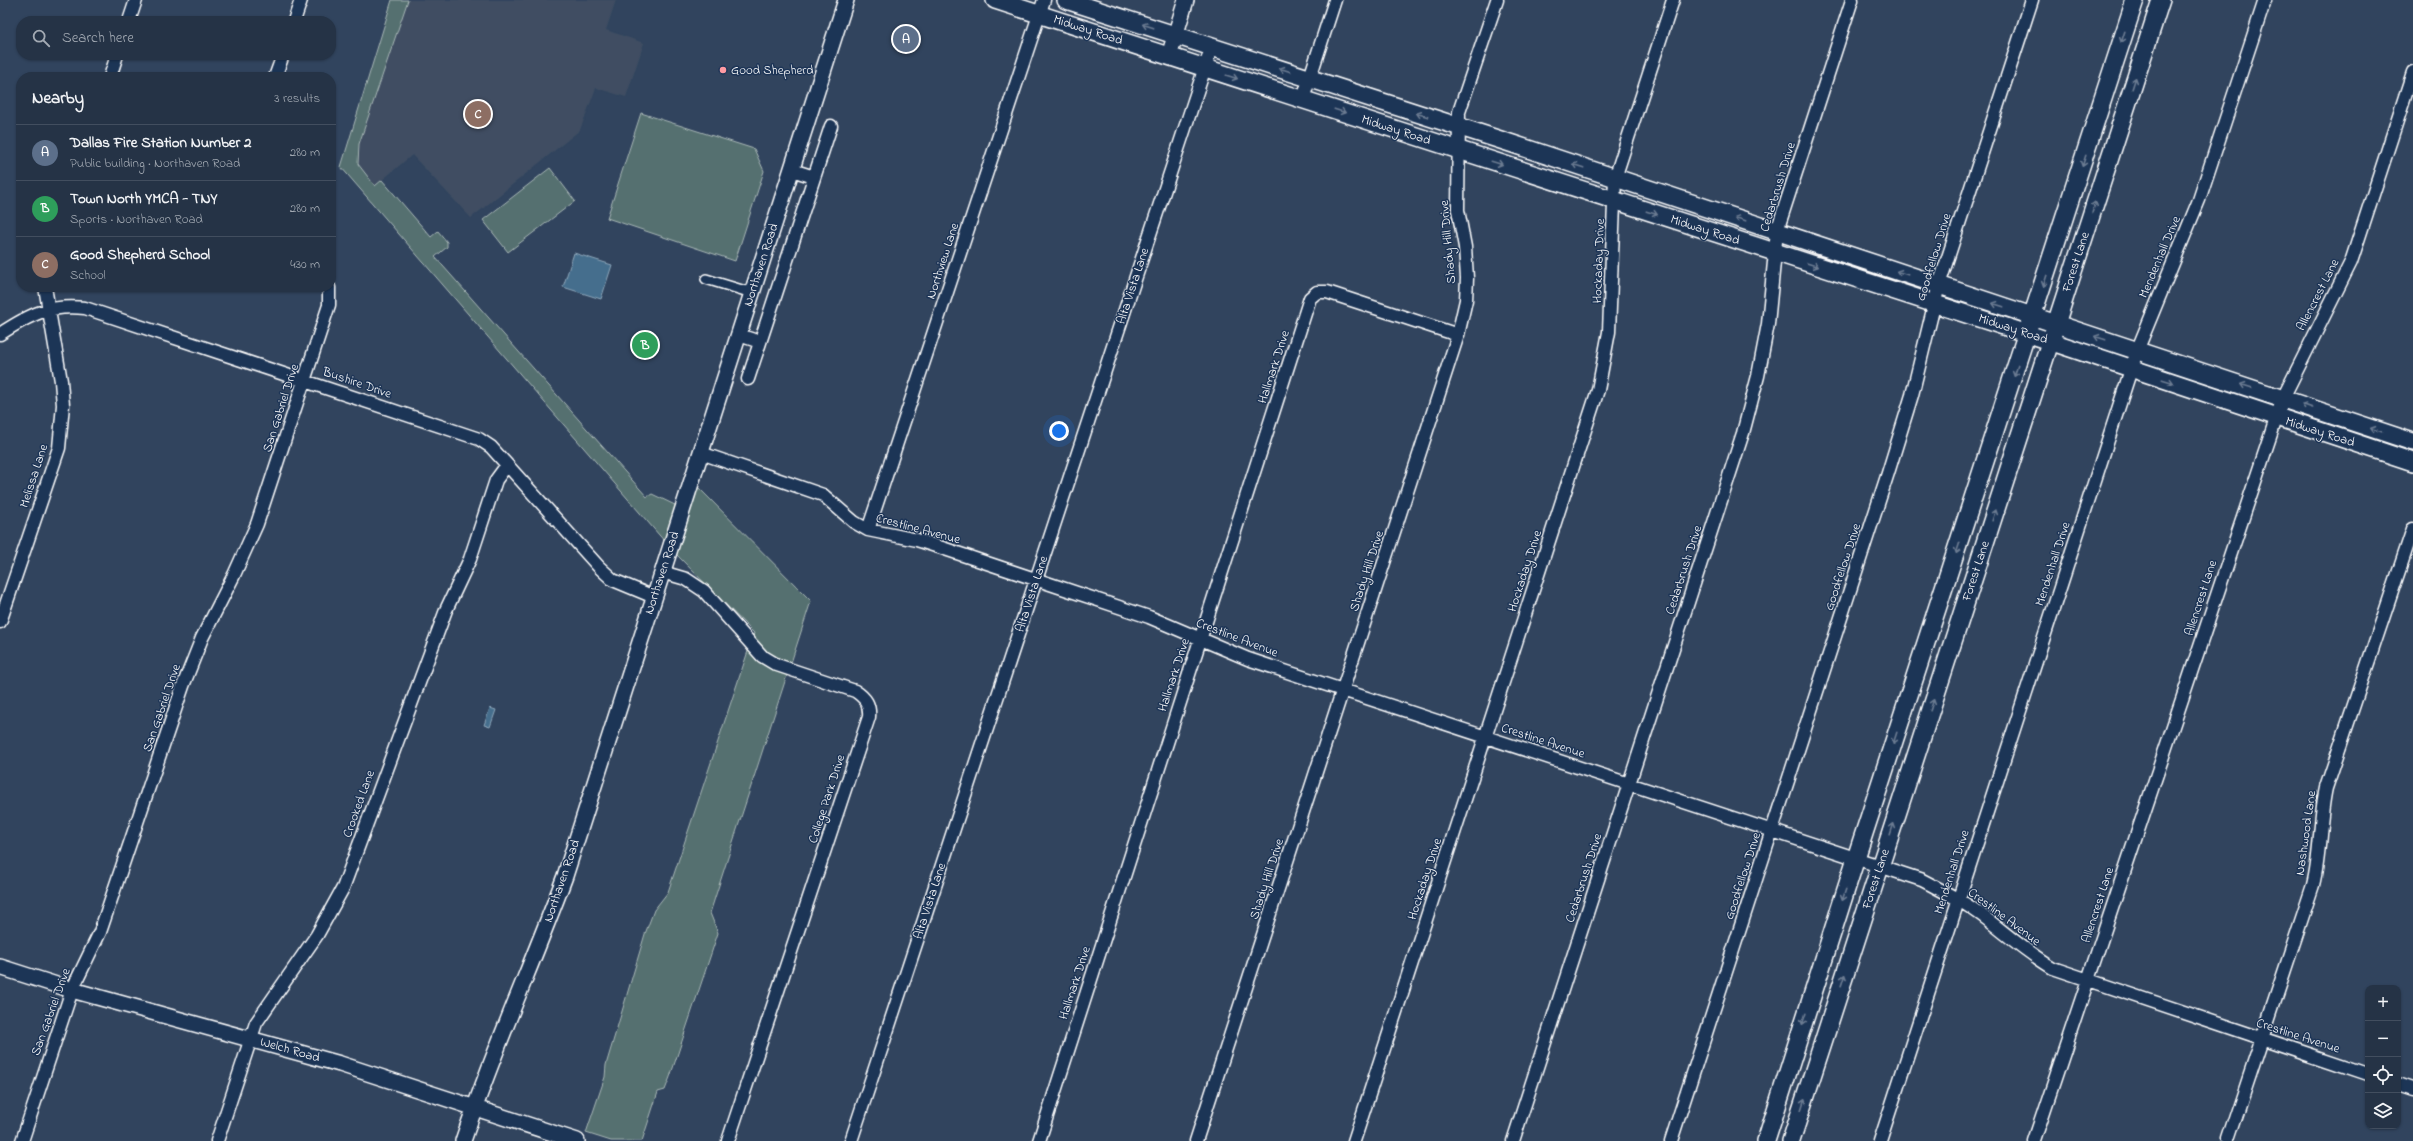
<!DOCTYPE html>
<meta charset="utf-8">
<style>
:root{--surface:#253346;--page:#313f51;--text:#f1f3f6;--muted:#a3aab3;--line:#424e5f;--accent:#ff9aa2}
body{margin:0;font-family:"Indie Flower",sans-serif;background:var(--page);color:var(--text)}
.controls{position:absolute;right:12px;bottom:12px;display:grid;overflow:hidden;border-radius:8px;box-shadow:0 1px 3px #0004}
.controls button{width:36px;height:36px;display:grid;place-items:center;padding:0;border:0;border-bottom:1px solid var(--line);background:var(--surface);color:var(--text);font:20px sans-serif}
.you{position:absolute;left:1059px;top:431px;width:14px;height:14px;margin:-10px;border:3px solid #fff;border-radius:50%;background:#1a73e8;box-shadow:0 0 0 6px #1a73e833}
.badge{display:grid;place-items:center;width:26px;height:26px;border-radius:50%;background:var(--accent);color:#fff;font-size:13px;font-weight:700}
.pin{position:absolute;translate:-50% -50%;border:2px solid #fff;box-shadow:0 1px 4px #0006}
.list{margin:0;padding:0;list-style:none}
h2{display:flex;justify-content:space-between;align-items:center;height:52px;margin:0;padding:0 16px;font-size:17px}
h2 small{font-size:13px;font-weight:400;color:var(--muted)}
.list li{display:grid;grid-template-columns:26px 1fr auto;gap:12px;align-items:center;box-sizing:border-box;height:56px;padding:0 16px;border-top:1px solid var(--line)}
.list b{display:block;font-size:15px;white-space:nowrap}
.list p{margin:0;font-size:13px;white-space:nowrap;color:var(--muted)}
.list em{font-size:13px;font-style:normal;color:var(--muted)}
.icon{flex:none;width:22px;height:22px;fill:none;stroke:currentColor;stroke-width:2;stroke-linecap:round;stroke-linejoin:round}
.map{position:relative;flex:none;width:2413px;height:1141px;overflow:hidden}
.search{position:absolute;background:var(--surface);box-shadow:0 1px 3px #0004;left:16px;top:16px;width:320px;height:44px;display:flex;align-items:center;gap:10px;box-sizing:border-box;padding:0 14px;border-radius:16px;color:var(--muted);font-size:15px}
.panel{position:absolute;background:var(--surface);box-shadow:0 1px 3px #0004;left:16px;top:72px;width:320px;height:220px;border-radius:16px}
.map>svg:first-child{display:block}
</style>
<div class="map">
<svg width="2413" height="1141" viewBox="0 0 2413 1141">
<rect width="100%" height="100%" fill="#31445e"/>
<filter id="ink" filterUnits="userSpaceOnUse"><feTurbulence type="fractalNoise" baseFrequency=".025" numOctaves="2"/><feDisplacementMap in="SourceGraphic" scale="8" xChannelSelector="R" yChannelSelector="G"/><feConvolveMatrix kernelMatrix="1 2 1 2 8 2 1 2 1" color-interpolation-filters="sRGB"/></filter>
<g filter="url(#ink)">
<!-- built -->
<path fill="#3f4e62" d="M408,0H616L606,30L644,43L626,97L596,88L580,130L471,218L412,155L375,186L358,164L359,144Z"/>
<!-- green -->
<path fill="#54706f" stroke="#aab8b7" d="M392,0H408L359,144L358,164L375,186L382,180L431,237L438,231L447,242V247L435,257L647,497L652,494L677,506L666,543L341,167Z
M641,113L754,149L764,171L735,261L607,218Z
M550,168L575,201L508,252L483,220Z
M696,485L811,601L710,913L718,933L670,1077L665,1090L658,1092L642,1141H611L586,1133L605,1077L606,1065L645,934L654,910L668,892L754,633L674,552Z"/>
<!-- water -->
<path fill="#456e8d" stroke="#8fa8bb" d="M574,253L612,265L601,299L563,287Z
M490,708L496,710L490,727L484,725Z"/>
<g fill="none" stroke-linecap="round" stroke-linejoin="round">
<defs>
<path id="pedestrian" d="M706,279L752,293"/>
<path id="minor" d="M129,21L136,0
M294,21L301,0
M110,77L117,55
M275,77L283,55
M1303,99L1335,0
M792,170L814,177
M0,334C29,315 49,304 85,308L479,439L491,447L599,567L613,580L654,597
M739,335L760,342
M748,379L831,126
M701,453L823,495L854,522L868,530L917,540L942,548L1149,617L1248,659L1922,880C1945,892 1968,904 1988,920C2011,938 2028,953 2053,968L2368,1074
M868,530L1044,0
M662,572L686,579L704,591L762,656L777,665L855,691C866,698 870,705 869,717L728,1141
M0,622L59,448L63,405L61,381L45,287
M2398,1084L2413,1089
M22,1141L72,990L100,932L183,686L202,638L234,575L257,524L329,305V287
M217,1141L256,1023L317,935L343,888L446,610L470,559L496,480L507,465
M851,1141L1212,46
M1039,1141L1310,298L1317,292H1327L1458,335
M1196,1141L1458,335L1466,300L1467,278L1465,247L1458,210L1459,112L1497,0
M1354,1141L1598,390L1609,332L1615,178L1673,0
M1513,1141L1743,433L1758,376L1768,324L1777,231L1852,0
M1671,1141L1888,473L1912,395L1939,285L2032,0
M1880,1141L2137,351L2199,200L2265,0
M2034,1141L2283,398L2351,262L2413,72
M2228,1141L2313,885C2321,853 2319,820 2326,788L2413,529"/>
<path id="tertiary" d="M1169,56L1186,0
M0,967L72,990L340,1064L577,1141
M463,1141C493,1051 532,965 565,876L846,0"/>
<path id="secondary" d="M995,0L2028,334L2413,462
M1066,0L1513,144L2413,442
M1766,1141L1856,858L2135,0
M1791,1141L2161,0"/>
</defs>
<!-- pedestrian casing -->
<use href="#pedestrian" stroke="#fff" stroke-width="12"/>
<!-- minor casing -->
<use href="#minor" stroke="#fff" stroke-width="15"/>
<!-- tertiary casing -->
<use href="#tertiary" stroke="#fff" stroke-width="18"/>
<!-- secondary casing -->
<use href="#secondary" stroke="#fff" stroke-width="20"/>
<!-- pedestrian -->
<use href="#pedestrian" stroke="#1d3557" stroke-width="9"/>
<!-- minor -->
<use href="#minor" stroke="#1d3557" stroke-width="12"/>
<!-- tertiary -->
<use href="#tertiary" stroke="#1d3557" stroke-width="15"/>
<!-- secondary -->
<use href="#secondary" stroke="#1d3557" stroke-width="17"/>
</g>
<!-- one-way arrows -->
<defs><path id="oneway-shaft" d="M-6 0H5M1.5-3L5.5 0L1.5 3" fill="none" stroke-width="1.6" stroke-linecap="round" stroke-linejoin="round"/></defs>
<g stroke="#6c7c92">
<use href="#oneway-shaft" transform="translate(1148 26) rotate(-162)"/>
<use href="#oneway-shaft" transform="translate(2123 37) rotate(108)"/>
<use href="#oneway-shaft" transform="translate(1285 70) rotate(-162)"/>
<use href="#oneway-shaft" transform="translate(1232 77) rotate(18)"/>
<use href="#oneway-shaft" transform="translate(2134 83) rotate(-72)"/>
<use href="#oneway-shaft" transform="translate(1340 111) rotate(18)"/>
<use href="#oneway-shaft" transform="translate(1422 115) rotate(-162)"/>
<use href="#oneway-shaft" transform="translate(2084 161) rotate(108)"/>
<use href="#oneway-shaft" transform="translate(1497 163) rotate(17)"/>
<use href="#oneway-shaft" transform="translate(1578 166) rotate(-162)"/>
<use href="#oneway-shaft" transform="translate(2094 207) rotate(-72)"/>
<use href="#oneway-shaft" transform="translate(1652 213) rotate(18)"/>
<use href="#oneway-shaft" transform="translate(1740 219) rotate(-162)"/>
<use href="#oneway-shaft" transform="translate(1813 265) rotate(18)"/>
<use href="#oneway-shaft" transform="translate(1902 273) rotate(-162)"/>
<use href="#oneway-shaft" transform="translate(2045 281) rotate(108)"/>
<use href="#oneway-shaft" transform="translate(1998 305) rotate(-162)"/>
<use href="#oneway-shaft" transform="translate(2100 338) rotate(-162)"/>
<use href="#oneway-shaft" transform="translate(2016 371) rotate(108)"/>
<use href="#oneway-shaft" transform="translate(2168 381) rotate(18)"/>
<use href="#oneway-shaft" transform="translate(2246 386) rotate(-162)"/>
<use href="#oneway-shaft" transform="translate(2307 406) rotate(-161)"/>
<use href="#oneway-shaft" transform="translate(2376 430) rotate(-162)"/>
<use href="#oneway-shaft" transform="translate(1994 515) rotate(-72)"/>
<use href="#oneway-shaft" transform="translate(1958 548) rotate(108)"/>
<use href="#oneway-shaft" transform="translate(1932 705) rotate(-72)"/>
<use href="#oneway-shaft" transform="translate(1895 738) rotate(108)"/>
<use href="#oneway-shaft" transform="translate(1892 829) rotate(-72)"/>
<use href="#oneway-shaft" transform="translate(1844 895) rotate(108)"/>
<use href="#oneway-shaft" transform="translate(1843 980) rotate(-72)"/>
<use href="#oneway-shaft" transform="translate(1804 1019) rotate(108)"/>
<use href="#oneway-shaft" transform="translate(1803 1104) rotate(-72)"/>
</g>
</g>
<!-- markers -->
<circle fill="#ff9aa2" stroke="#1d3557" stroke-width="1.5" cx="723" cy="70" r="4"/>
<g text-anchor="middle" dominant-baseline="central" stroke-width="3" stroke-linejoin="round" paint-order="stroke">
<!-- street labels -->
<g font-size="13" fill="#fff" stroke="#1d3557">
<text transform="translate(1088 30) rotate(18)">Midway Road</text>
<text transform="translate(1396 130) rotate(18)">Midway Road</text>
<text transform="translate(1778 187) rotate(-73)">Cedarbrush Drive</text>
<text transform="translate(1705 230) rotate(18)">Midway Road</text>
<text transform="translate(1448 242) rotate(-95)">Shady Hill Drive</text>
<text transform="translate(1934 257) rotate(-73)">Goodfellow Drive</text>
<text transform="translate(2160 257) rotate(-67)">Mendenhall Drive</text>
<text transform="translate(943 261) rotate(-72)">Northview Lane</text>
<text transform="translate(1599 261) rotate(-88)">Hockaday Drive</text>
<text transform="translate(2076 262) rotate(-72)">Forest Lane</text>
<text transform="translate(761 265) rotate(-72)">Northaven Road</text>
<text transform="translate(1133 286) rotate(-72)">Alta Vista Lane</text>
<text transform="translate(2318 295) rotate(-63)">Allencrest Lane</text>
<text transform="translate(2013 329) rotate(18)">Midway Road</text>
<text transform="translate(1274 367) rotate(-72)">Hallmark Drive</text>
<text transform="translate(357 383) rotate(19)">Bushire Drive</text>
<text transform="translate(281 408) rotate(-72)">San Gabriel Drive</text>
<text transform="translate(2320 432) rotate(18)">Midway Road</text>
<text transform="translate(34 476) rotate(-72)">Melissa Lane</text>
<text transform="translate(918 529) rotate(15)">Crestline Avenue</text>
<text transform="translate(2053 564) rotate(-72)">Mendenhall Drive</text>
<text transform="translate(1843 567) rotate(-72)">Goodfellow Drive</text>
<text transform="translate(1684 570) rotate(-72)">Cedarbrush Drive</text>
<text transform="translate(1367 571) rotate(-72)">Shady Hill Drive</text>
<text transform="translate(1525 571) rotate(-72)">Hockaday Drive</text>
<text transform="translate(1976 571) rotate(-72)">Forest Lane</text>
<text transform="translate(662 573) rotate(-72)">Northaven Road</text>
<text transform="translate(1032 594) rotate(-72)">Alta Vista Lane</text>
<text transform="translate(2201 598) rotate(-72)">Allencrest Lane</text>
<text transform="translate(1237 638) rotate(21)">Crestline Avenue</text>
<text transform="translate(1174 675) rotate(-72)">Hallmark Drive</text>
<text transform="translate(162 708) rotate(-71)">San Gabriel Drive</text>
<text transform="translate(1543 741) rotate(18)">Crestline Avenue</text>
<text transform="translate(827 799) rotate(-72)">College Park Drive</text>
<text transform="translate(359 804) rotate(-70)">Crooked Lane</text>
<text transform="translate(2306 833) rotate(-82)">Nashwood Lane</text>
<text transform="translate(1952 872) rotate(-72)">Mendenhall Drive</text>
<text transform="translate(1743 876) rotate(-72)">Goodfellow Drive</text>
<text transform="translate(1584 878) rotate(-72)">Cedarbrush Drive</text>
<text transform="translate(1267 879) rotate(-72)">Shady Hill Drive</text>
<text transform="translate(1425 879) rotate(-72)">Hockaday Drive</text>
<text transform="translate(1876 879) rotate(-72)">Forest Lane</text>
<text transform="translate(562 881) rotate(-71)">Northaven Road</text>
<text transform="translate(930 901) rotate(-72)">Alta Vista Lane</text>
<text transform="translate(2098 905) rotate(-72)">Allencrest Lane</text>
<text transform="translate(2004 917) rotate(37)">Crestline Avenue</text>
<text transform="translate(1075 983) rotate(-72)">Hallmark Drive</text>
<text transform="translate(51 1012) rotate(-70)">San Gabriel Drive</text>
<text transform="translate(2298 1036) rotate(18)">Crestline Avenue</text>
<text transform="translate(290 1050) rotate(16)">Welch Road</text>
</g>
<!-- poi labels -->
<g font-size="13" fill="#fff" stroke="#1d3557" text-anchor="start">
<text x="731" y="70">Good Shepherd</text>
</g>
</g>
</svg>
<div class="controls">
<button>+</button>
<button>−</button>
<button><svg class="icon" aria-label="locate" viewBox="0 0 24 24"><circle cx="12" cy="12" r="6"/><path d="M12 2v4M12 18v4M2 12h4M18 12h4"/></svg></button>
<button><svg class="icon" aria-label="layers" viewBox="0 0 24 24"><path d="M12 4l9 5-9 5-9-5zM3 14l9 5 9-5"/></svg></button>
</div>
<div class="you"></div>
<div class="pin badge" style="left:906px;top:39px;background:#5c6f8a">A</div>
<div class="pin badge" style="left:645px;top:345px;background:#2e9e5b">B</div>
<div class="pin badge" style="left:478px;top:114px;background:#8d6e63">C</div>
<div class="search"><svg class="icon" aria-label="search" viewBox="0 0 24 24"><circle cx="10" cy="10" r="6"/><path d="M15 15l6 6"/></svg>Search here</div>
<section class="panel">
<h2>Nearby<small>3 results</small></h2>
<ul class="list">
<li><span class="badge" style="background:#5c6f8a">A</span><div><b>Dallas Fire Station Number 2</b><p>Public building · Northaven Road</p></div><em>280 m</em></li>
<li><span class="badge" style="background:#2e9e5b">B</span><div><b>Town North YMCA - TNY</b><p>Sports · Northaven Road</p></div><em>280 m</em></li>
<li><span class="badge" style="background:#8d6e63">C</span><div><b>Good Shepherd School</b><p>School</p></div><em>430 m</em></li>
</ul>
</section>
</div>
